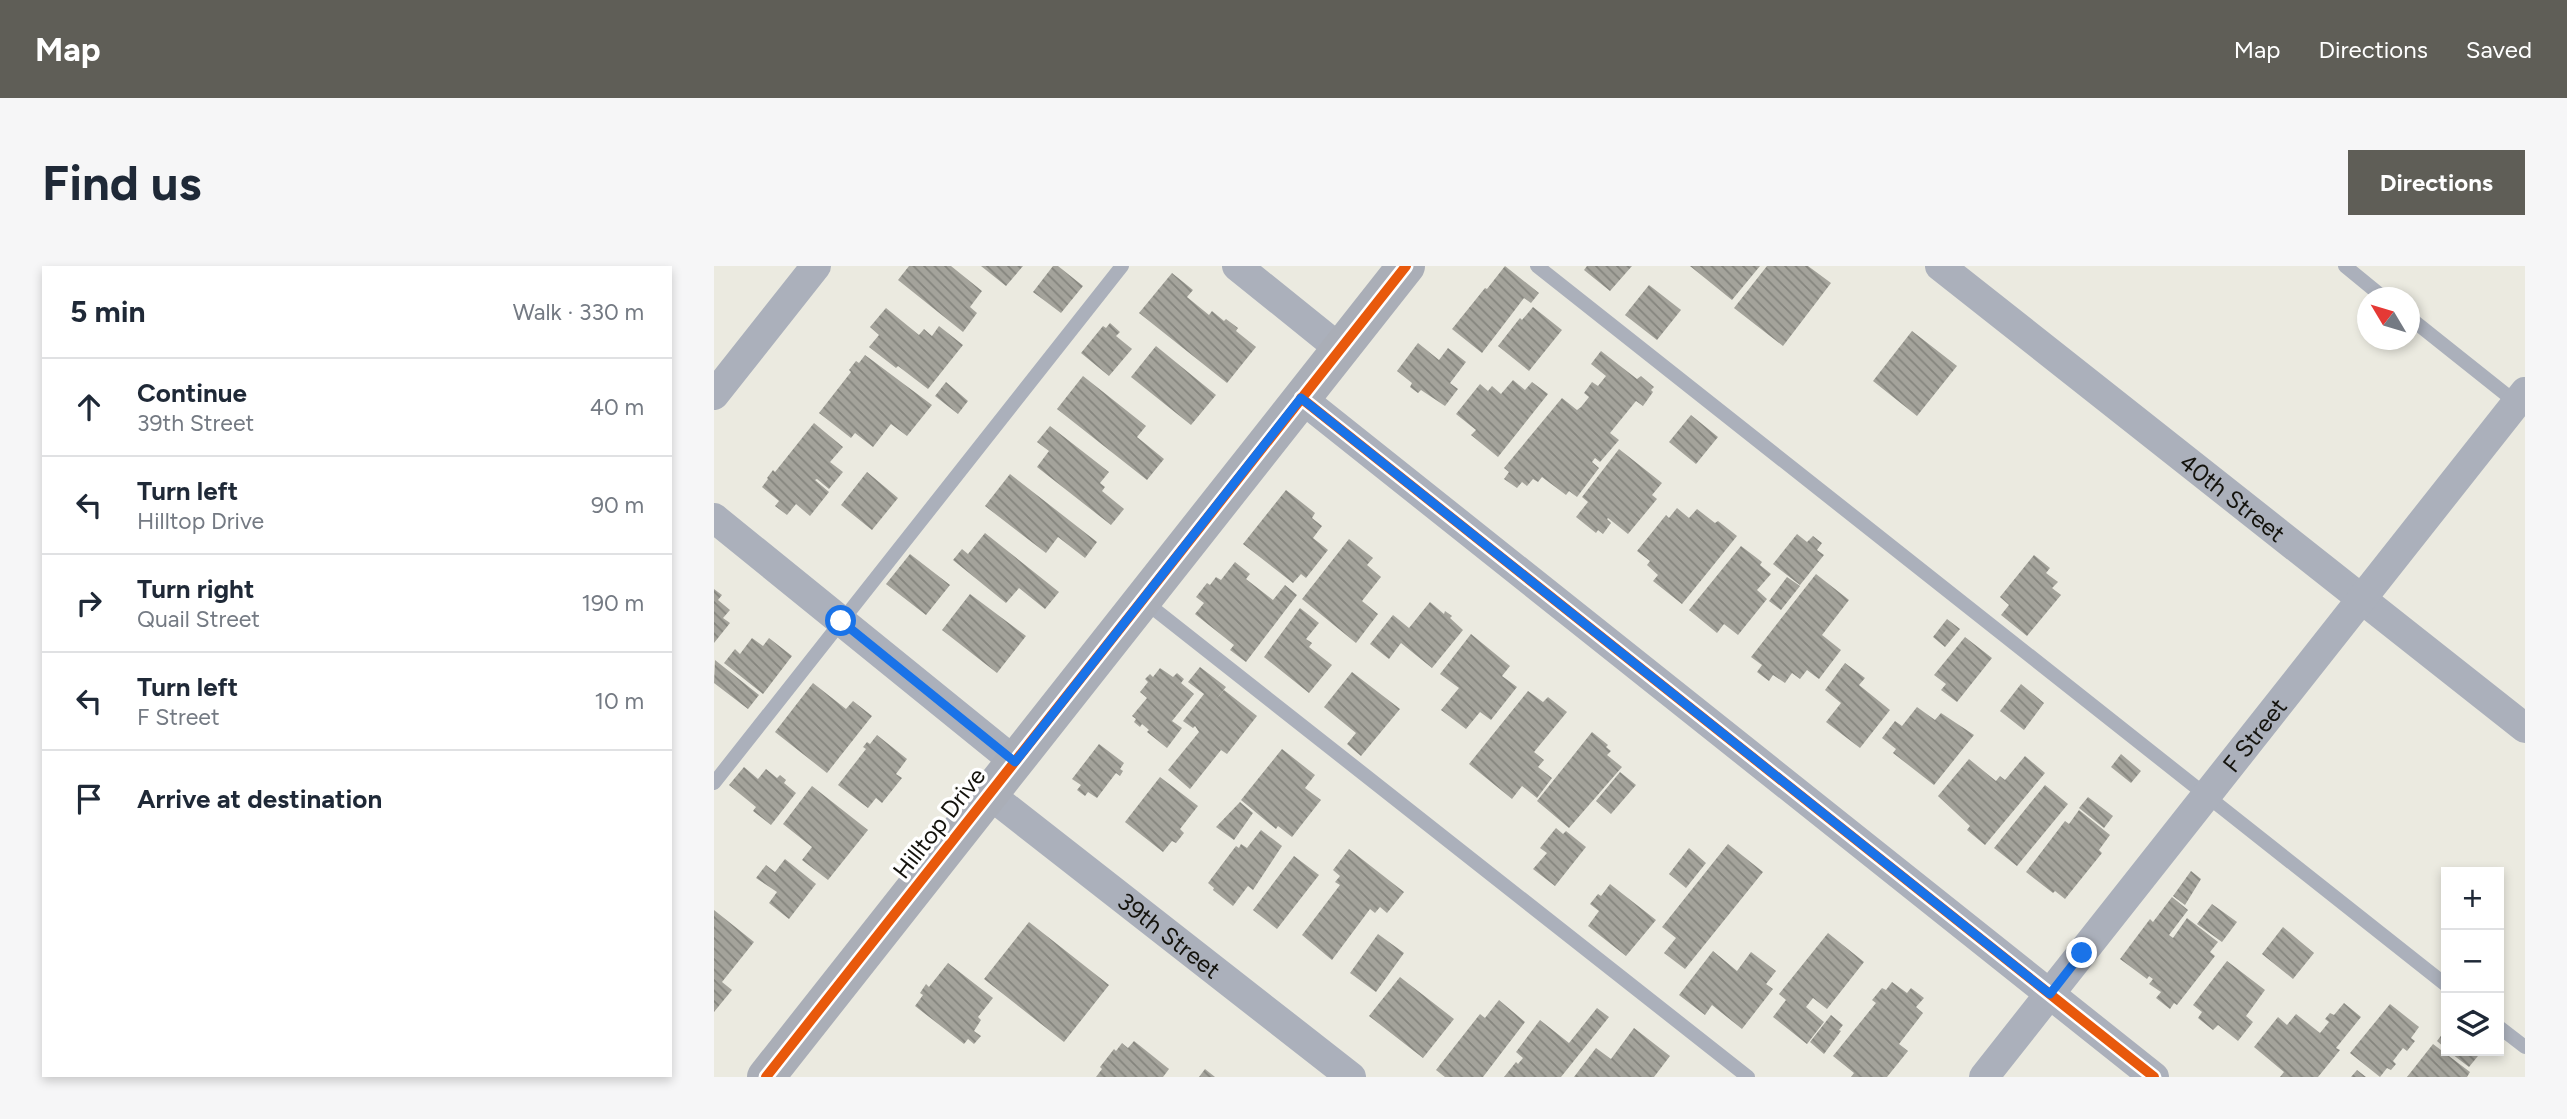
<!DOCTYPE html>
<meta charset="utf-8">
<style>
:root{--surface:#fff;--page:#f6f6f7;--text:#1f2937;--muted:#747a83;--line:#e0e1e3;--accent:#5f5e57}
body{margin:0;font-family:Figtree,sans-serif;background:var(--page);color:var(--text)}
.controls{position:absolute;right:21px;bottom:21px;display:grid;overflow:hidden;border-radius:0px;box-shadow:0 4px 10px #0003}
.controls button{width:63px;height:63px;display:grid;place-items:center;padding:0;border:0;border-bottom:2px solid var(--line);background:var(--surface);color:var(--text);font:35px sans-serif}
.compass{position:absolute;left:1643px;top:21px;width:63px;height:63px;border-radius:50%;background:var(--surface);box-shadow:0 4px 10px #0003;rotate:308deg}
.stop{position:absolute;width:21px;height:21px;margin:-16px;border:5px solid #1a73e8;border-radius:50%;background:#fff}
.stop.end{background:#1a73e8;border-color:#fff;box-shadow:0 2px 7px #0008}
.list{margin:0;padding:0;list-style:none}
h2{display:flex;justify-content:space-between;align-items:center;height:91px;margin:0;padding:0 28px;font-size:30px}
h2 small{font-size:23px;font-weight:400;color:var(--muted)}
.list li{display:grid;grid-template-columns:46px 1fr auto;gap:21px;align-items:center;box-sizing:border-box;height:98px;padding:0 28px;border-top:2px solid var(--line)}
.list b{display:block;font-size:26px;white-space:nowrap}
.list p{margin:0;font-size:23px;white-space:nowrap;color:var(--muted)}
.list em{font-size:23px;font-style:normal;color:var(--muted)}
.icon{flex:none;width:38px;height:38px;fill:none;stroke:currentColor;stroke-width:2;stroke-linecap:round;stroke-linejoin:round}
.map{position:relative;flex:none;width:1811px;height:811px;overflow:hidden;border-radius:0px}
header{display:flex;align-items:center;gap:42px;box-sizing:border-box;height:98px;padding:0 35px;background:var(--accent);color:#fff}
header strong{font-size:33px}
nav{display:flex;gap:38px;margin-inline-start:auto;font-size:24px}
.intro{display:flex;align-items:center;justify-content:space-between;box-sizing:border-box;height:168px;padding:0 42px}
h1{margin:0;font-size:49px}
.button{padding:18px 32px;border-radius:0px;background:var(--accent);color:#fff;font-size:24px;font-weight:700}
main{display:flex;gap:42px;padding:0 42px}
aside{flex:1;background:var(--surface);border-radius:0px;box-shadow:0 4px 10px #0003}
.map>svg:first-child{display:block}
</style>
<header>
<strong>Map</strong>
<nav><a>Map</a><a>Directions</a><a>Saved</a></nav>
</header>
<div class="intro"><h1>Find us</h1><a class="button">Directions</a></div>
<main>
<aside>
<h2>5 min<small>Walk · 330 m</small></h2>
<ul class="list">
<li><svg class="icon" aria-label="ahead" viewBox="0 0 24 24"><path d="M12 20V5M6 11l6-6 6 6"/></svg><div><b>Continue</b><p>39th Street</p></div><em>40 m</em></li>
<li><svg class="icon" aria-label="left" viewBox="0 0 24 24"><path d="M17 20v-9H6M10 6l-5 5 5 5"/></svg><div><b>Turn left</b><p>Hilltop Drive</p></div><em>90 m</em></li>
<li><svg class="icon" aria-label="right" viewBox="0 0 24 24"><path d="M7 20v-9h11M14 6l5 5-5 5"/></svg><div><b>Turn right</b><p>Quail Street</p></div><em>190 m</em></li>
<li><svg class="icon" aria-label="left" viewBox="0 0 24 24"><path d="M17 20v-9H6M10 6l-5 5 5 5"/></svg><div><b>Turn left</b><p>F Street</p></div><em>10 m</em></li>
<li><svg class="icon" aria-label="arrive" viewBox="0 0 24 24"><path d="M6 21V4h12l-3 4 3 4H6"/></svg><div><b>Arrive at destination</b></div></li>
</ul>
</aside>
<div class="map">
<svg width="1811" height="811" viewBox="0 0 1811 811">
<defs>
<pattern id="building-back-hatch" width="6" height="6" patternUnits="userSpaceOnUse" patternTransform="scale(1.75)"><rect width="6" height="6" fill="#a4a39b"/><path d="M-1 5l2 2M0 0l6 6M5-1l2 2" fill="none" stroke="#84847d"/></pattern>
</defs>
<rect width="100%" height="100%" fill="#ebeae0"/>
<!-- building -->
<path fill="url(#building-back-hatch)" d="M195,0H237L268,25L256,41L263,47L249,66L184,14Z
M267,0H309L292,20Z
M339,0H344L369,20L347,47L319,26Z
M791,0L825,27L817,37L810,32L768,87L738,63L771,22L773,23Z
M873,0H918L896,25L870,4Z
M976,0H1046L1018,34Z
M1053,0H1094L1117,17L1069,80L1020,42Z
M458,7L479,24L473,31L495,49L498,45L510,55L512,53L524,62L522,65L542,81L513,117L425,47Z
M935,19L967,44L943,74L911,49Z
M819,41L848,64L815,105L784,80L806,52L808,54Z
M172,42L205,69L210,63L218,70L225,60L249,79L214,123L184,100L182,102L155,81L165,69L156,61Z
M396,57L406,66L402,70L418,83L395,110L367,87L389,60L392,62Z
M1198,65L1243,100L1203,150L1159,115Z
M704,77L725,94L734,82L752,96L736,117L744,123L731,140L707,124L704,127L696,121L698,117L683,105Z
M442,80L502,129L477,159L417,111Z
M887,85L923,113L927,110L940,121L937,124L939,126L929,140L922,135L896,167L905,174L886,196L881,192L878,196L885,202L863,231L855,225L852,229L828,211L824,216L819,213L813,220L808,216L803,222L790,213L795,206L790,202L848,132L863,144L867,141L875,131L870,127L878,116L884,120L892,110L877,98Z
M151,89L218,139L193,170L177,158L159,181L141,167L137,172L105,147L137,106L135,104L142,95L145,97Z
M369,110L432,160L423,171L450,193L433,214L343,143Z
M799,114L811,124L818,116L834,128L784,191L757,169L762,164L742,148L766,118L774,125L778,120L787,128Z
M232,116L254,135L244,148L221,130Z
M977,149L1004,171L982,198L955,176Z
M100,157L129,181L116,196L129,206L115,223L103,213L101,214L115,226L96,250L82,238L73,249L61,240L65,235L48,221L54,213L53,212L59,204L61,206Z
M336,160L395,206L386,217L391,221L388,225L410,243L397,259L323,201L335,185L323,176Z
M905,183L948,217L938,229L943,233L914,268L894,252L893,253L897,257L889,268L884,264L882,267L862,251L874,236L868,231Z
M153,206L184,232L158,264L127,239Z
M296,208L383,276L371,292L344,271L332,287L271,240Z
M572,224L601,247L598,252L608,260L599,272L614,284L592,312L587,308L579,317L529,278Z
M963,242L975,252L983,243L1001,257L1004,255L1023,270L968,338L939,315L944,309L933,299L936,295L923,285L952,249L955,252Z
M271,267L345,326L331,343L305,322L292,337L239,294L248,283L254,288Z
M1083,268L1093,276L1099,270L1108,277L1103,284L1110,289L1086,319L1059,298Z
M635,273L659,292L653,299L667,311L648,335L664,348L642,377L588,333Z
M1027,280L1048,296L1046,299L1057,308L1043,324L1053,333L1024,369L1010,358L1003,367L975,344Z
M196,288L236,319L212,349L172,318Z
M1320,289L1336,302L1332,307L1344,316L1338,322L1347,329L1313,370L1287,349L1295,339L1286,331Z
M521,296L536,308L532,313L559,334L571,319L583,329L532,396L516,384L520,379L481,348L490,337L482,331L493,317L496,319L502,311L507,314Z
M1102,308L1135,334L1108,369L1127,384L1105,413L1093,404L1086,413L1078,407L1071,417L1059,409L1055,415L1043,406L1048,399L1037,391Z
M1073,311L1086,320L1067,344L1055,335Z
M0,323L8,329L4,334L16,344L9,352L16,357L0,377Z
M256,328L312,370L283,407L228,364Z
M716,336L730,348L731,345L738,350L736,352L749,364L718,402L687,377L675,393L656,378L679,349L695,362Z
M586,342L605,357L592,373L598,377L595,381L618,399L595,427L550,391Z
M1233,353L1246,363L1231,381L1219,371Z
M757,368L796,400L788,410L803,421L777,454L766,446L752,463L727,444L745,422L726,408Z
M1251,371L1278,392L1243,436L1227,424L1232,418L1220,409Z
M38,372L49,380L55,372L78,390L49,428L10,397L21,383L26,388Z
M1,394L45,429L34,443L0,417Z
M1131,397L1151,412L1145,419L1176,444L1146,482L1112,456L1127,437L1111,424Z
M486,401L512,421L501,435L510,424L543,450L513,488L507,484L476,523L454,504L485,466L481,460L479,462L469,455L490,428L474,416Z
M446,402L459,411L463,407L470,413L467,417L480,428L458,455L468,462L453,482L433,466L435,464L428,458L426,461L420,456L422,453L418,450L433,432L426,426L434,416L431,413L436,408L439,411Z
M638,406L686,443L647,490L633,478L642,467L610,441Z
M99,417L132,443L139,435L158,450L113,507L61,466Z
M1307,418L1330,437L1310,464L1286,445Z
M814,425L829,436L834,431L853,446L820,486L830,494L824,501L838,512L823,532L808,520L798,533L755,498Z
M1203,441L1221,454L1227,447L1260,469L1220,519L1179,487L1182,483L1168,472L1181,455L1188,460Z
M878,466L894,479L892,481L897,485L893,489L908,501L855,562L823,535Z
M163,469L193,493L182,508L188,512L168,537L162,532L154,542L124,519L152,483L149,481L153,476L156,478Z
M385,478L410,497L406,503L409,505L406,510L402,507L383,532L374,526L371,530L363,524L367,519L358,513Z
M568,483L601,509L591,522L607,534L578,571L564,560L562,563L527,534Z
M1407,488L1427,505L1417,517L1397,501Z
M1311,490L1331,507L1271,579L1253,564L1256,560L1224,530L1255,493L1282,515L1286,510L1291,514Z
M30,501L44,513L52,503L63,512L66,509L72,514L70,517L82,527L57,559L39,545L42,541L15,519Z
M906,506L922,519L897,548L882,535Z
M446,511L484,540L466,563L470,567L462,577L458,575L449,586L411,556Z
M1331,519L1354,538L1303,600L1280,582Z
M98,520L154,564L114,614L88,594L98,581L69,558Z
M1374,531L1399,550L1390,562L1365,542Z
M526,536L539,547L520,574L502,561Z
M1365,544L1396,569L1385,584L1388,587L1351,633L1341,625L1339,627L1312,606L1351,555L1355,558Z
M842,562L849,568L852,565L872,581L841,620L819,603L833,587L826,582Z
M547,564L568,580L539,624L534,620L519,640L499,624L500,622L494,617L522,580L525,582L527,578L533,582Z
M1014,578L1049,606L971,703L950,687L962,672L948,661Z
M975,582L992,597L972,622L955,608Z
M635,583L690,626L673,647L666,641L661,647L656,643L618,694L588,669L626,619L621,616L626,610L619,604Z
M580,590L605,609L563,663L539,644Z
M71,593L102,618L75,653L55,637L63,626L42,612L52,599L61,606Z
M1477,605L1487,613L1471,639L1459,630Z
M896,618L942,654L912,690L874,660L885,645L876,638L884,628L887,630Z
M1458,631L1474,644L1455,669L1459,672L1473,652L1504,676L1496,686L1501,690L1463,739L1460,737L1456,743L1442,732L1447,726L1435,718L1439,713L1435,710L1433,713L1406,693L1436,653L1439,656Z
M1498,638L1523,656L1508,676L1483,658Z
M0,644L40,676L8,716L18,724L0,746Z
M315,656L395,719L350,776L270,713Z
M1569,661L1600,687L1579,713L1548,688Z
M1114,667L1150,696L1113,743L1099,732L1092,741L1110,756L1093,778L1059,751L1072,734L1065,728Z
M664,668L690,687L662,726L636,707Z
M999,685L1023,705L1037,686L1062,705L1052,718L1059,723L1028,763L998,739L991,749L965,729Z
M1513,695L1551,724L1532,750L1539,756L1524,775L1504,759L1499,764L1484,752L1488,746L1479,739Z
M234,697L279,732L264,751L267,754L260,765L267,770L260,778L254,773L250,778L201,740L209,729L206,727L212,718L215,721Z
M686,711L740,753L709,792L655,750Z
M1178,716L1193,727L1197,722L1210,732L1202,741L1209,747L1185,778L1194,785L1173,811H1137L1140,807L1119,790L1162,737L1158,734L1168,722L1172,724Z
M785,734L811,756L769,811H731L722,804L766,748L771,752Z
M1630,737L1647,751L1622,782L1626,784L1604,811H1566L1570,806L1540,781L1564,751L1573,759L1582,748L1606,767L1615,756L1611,753L1616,747L1620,749Z
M1676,738L1705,761L1697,772L1701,775L1693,785L1689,782L1679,795L1682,798L1677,804L1673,802L1666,811L1636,787Z
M883,742L895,751L847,811H790L802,796L804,798L809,792L802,786L826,754L855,777Z
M1117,749L1129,759L1125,764L1127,765L1110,788L1096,776Z
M920,762L956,790L940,811H860L882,782L897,793Z
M1732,763V783L1723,775Z
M420,775L455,803L449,811H382L388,803L386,801L400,783L402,785L408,777L414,782Z
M1719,778L1756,806L1753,811H1693Z
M1734,785H1768L1755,801Z
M491,803L501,811H485Z
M1643,804L1652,811H1637Z"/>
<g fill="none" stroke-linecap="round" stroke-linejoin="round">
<!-- lane -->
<path stroke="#abb0bb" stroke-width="14" d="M823,0L1732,719
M1631,0L1670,32
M1696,52L1804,138
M430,335L1034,811
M0,517L408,0
M1785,761L1811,781"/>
<!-- street -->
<g stroke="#abb0bb" stroke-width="30">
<path d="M523,0L626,83"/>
<path id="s1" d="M1226,0L1811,462"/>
<path d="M0,129L102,0"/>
<path d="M587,132L1440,811"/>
<path d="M0,252L301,496"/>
<path id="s2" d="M275,528L637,811"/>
<path id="s3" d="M1270,811L1811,126"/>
</g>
<!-- secondary -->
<path stroke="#aaaeb7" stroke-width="38" d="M52,811L692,0"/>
<defs>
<path id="cycleway" d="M587,132L1440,811
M52,811L692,0"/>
</defs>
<!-- cycleway casing -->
<use href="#cycleway" stroke="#fff" stroke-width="15"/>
<!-- cycleway -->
<use href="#cycleway" stroke="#e8590c" stroke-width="10"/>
</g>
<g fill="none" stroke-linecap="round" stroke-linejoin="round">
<!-- route -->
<path stroke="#1a73e8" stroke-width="9" d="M127,355L301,496L587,132L1336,728L1368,687"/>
</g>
<g text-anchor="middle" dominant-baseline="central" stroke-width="7" stroke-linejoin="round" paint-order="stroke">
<!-- street labels -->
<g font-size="24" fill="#14130d" stroke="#fff">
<text stroke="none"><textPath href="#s1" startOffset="373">40th Street</textPath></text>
<text stroke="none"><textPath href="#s3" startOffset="436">F Street</textPath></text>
<text transform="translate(225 557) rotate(-52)">Hilltop Drive</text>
<text stroke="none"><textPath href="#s2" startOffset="229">39th Street</textPath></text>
</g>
</g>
</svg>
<div class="controls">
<button>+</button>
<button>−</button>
<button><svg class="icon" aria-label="layers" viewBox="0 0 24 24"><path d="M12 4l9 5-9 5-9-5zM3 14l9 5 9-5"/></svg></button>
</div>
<svg class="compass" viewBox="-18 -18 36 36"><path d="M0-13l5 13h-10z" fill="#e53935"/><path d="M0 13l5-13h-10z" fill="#747a83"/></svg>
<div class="stop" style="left:127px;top:355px"></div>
<div class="stop end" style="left:1368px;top:687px"></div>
</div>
</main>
